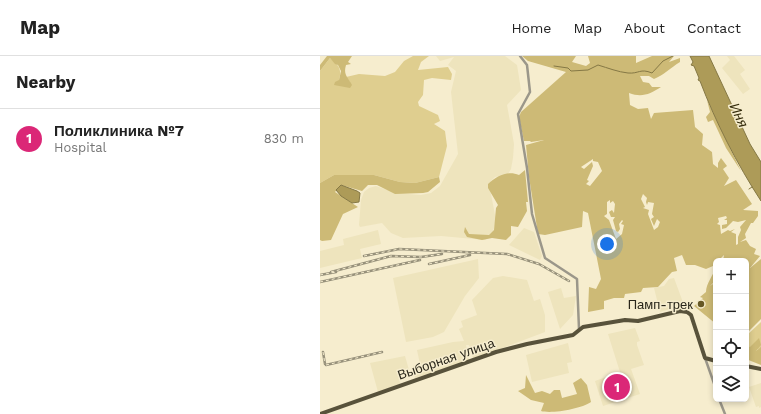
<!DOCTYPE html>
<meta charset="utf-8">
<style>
:root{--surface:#fff;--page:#f2f2f2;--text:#222;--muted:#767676;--line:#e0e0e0;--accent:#db2777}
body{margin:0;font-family:"Work Sans",sans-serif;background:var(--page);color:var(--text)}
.controls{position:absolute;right:12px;bottom:12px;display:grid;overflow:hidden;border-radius:6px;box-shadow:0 2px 6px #0003}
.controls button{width:36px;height:36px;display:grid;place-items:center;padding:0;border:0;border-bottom:1px solid var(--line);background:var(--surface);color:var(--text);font:20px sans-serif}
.you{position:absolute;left:287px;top:188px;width:14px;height:14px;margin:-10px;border:3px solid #fff;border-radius:50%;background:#1a73e8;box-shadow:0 0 0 6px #1a73e833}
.badge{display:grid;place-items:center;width:26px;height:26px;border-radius:50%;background:var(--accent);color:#fff;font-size:13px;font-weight:700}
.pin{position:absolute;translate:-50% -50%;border:2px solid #fff;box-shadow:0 1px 4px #0006}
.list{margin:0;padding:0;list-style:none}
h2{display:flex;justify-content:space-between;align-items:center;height:52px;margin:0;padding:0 16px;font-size:17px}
h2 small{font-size:13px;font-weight:400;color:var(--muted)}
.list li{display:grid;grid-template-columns:26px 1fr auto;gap:12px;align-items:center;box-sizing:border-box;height:60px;padding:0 16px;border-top:1px solid var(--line)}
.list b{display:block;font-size:15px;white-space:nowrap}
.list p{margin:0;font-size:13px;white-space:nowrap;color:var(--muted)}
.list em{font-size:13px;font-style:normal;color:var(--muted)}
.icon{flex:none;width:22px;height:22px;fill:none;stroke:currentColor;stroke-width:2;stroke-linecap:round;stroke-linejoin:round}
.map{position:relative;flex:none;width:441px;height:358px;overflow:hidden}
header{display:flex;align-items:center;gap:24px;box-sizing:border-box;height:56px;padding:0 20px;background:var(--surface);border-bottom:1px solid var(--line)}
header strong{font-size:19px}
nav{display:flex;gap:22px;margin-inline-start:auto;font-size:14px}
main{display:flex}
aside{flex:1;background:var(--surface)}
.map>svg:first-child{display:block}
</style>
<header>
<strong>Map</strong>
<nav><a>Home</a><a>Map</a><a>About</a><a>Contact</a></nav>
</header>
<main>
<aside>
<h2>Nearby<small></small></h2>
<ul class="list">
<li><span class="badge">1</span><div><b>Поликлиника №7</b><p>Hospital</p></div><em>830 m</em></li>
</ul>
</aside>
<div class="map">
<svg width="441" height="358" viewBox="0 0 441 358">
<rect width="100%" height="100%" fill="#f6edce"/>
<!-- built -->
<path fill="#eee4bd" d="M116,0H185L197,9L201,34L187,49L194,88L193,102L191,113L188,118L175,121L171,125L170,133L176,164L172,180L165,184L121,180L83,182L71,177L62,167L40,171L39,169L41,144L44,136L49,132L56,130L76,137L101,139L111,137L120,130L138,98L131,36L136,15L128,9L134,1L120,5Z
M407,0H414L425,14L420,18L430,33L423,38L402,12L410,4Z
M204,172L214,176L222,200L220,204L189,189Z
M58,174L61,188L40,193L42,202L0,212V195L24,189L23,183Z
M158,203L159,222L145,240L124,276L113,281L86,286L73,222Z
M183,220L207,224L214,245L220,243L225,259V276L153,303L149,289H146L149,305L95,322L93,310L100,308L97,294L133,286L144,285L139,273L143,271L141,265L157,259L152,244L173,222Z
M354,222L364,249L340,256L334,232L344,230L349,223Z
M241,232L244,242L256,240L253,259L240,273L228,236Z
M315,272L320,285L317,286V289L324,309L311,313L320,338L283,350L275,325L300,316L288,278Z
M248,287L252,306L247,307L249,317L212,326L206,299Z
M85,300L89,314L79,318L80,328L58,336L50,307Z
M441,327V351L439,352V350L436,351L429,331Z"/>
<!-- green -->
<path fill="#dfce8f" d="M93,0H109L101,6L98,14L128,11L132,18L131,24L112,22L104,24L103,39L98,46L99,50L118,59L120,65L114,68L125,75L127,90L119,121L95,127L80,126L54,119H14L0,127V15L10,2C19,9 22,13 19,24L30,26L26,21L39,18L65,20L75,16L84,5Z
M441,266V292L426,298V280Z"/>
<!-- forest -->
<path fill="#cdba76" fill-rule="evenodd" d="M7,0H32L28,6L31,8L26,9C23,19 28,21 32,29L30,32L14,29L15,26L19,24L21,15L18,9L15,8L10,2L0,15V9Z
M202,0H256L252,6L266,10L270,7L268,0H316V7L332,0H354L349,6L360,2V6C350,12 344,19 334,23L329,20H320L323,26L329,27L332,31H341C330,38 322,42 309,37L310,49L318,53L328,52L331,63L334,57L373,54L375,71L383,78L382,89L392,96L393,108L398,112V107L401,102L407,110L403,113L409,122L404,130L416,124L432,148L423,154L438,155V160L433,167H431L425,178L426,182L420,186L426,184L430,190L436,193L434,198L440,200L430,212L441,203V263L426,278V205H403L404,199L393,210L386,213L375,209H366L362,199L354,202L357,215L352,216L338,231L323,232L321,236L305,238L304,242H294L284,245V253L268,256L269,231L276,233L281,223L268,157L263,155L262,171L225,179L218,178L209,121L206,89L224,84L211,86L210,85H204L199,61L201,56L246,16L208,5ZM273,103V105L278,106L282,115L270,130L266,128L269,125L267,124L273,110L272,106L264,113L261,111ZM323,138L327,142L326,146L327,149L328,146L334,147L332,158L334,161L331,163L334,170L337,163L340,166L338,171L334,174L328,158L329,154L323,152L325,151L321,143ZM290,144V147L293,145L295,148L294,157L292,154L289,156L291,161H295L293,164L296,175L298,176L300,173L299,168L302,164L303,165L301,168L304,169L302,178L296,183L289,164L284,160L287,158V146ZM406,160L407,162L404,164H407V168L402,169V173L406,172L413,165L418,166L426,164L420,171L421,174L418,181V188L416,189V178L411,176L415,173L410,175L408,174L401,178L400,169L397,168L399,166L398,162Z
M387,44L421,115L406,92L393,64L388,66L386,61L390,56Z
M205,114L208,146H206L207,155L198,171L191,170V179L186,184L172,182L162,184L147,181L144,176L145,171L149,178L169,179L174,174L176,152L178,149L168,132V128C176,120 188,114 199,119Z
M14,119H54L80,126L95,127L119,121L120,126L108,136L103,137L75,138L57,129H48L42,135L21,129L15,136L38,151L23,158L11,184L2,185L0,184V127Z
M396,212V224L390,230L396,226V268L374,250L383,242L380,241L386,236C386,228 393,219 396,212Z
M439,282L441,289L436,295L441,291V309L426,303V290L430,291Z
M206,319L215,337L222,335L230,338L234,334H240L242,342L257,338L253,327L261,322L267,329L271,346C261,353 231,358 221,355L224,347L211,344L198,335L205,332Z"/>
<!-- water -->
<path fill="#ad9b58" stroke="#857845" d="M370,0H389L430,88L441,106V145C417,108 396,67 380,25L378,24L379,22L374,10L371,9L373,6Z
M21,129L37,135L40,137L39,146L32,147L21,140L16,134Z"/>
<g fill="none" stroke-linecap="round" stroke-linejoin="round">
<!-- stream -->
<path stroke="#857845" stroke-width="1" d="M234,10L248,12L251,15L268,14L278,9C288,12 298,16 308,17C319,18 320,12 332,17L343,5L353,0
M429,133L432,131"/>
<!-- minor -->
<path stroke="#9b978a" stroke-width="2.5" d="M200,0L207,9L210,36L198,58L207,112L212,158L225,202L257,223L259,273
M385,302L396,333
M399,343L405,358"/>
<!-- major -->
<path stroke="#58523b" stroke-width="4" d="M426,310L441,313
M0,358L176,296L207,288L253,279L263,271L305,264L318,265L360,255L367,256L371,259L385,302L396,305"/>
<defs>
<path id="rail" d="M44,200L79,193L187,198L219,208L249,225
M109,208L150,199
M11,216L71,200L101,201L122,198
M0,219L16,216
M0,226L100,204
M3,296L5,308
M6,309L62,296"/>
</defs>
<!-- rail casing -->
<use href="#rail" stroke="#97917b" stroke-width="2.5"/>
<!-- rail -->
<use href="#rail" stroke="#f6edce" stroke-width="1" stroke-dasharray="3" stroke-linecap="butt"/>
</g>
<!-- markers -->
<circle fill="#665825" stroke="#f6edce" stroke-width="1.5" cx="381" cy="248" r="4"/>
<g text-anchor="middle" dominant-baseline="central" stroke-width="3" stroke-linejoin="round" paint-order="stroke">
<!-- poi labels -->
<g font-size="13" fill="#29261a" stroke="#f6edce" text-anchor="end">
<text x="373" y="248">Памп-трек</text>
</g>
<!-- street labels -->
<g font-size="13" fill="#29261a" stroke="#f6edce">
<text transform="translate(126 303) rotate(-19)">Выборная улица</text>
</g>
<!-- water labels -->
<g font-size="14" font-style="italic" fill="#322a0a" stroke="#f6edce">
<text transform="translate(419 59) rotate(65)">Иня</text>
</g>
</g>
</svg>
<div class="controls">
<button>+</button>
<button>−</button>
<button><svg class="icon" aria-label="locate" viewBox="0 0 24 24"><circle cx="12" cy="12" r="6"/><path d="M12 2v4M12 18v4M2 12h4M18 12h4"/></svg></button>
<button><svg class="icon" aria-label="layers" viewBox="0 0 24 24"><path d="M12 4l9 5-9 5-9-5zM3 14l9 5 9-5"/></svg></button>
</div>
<div class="you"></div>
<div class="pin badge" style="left:297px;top:331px">1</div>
</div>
</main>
